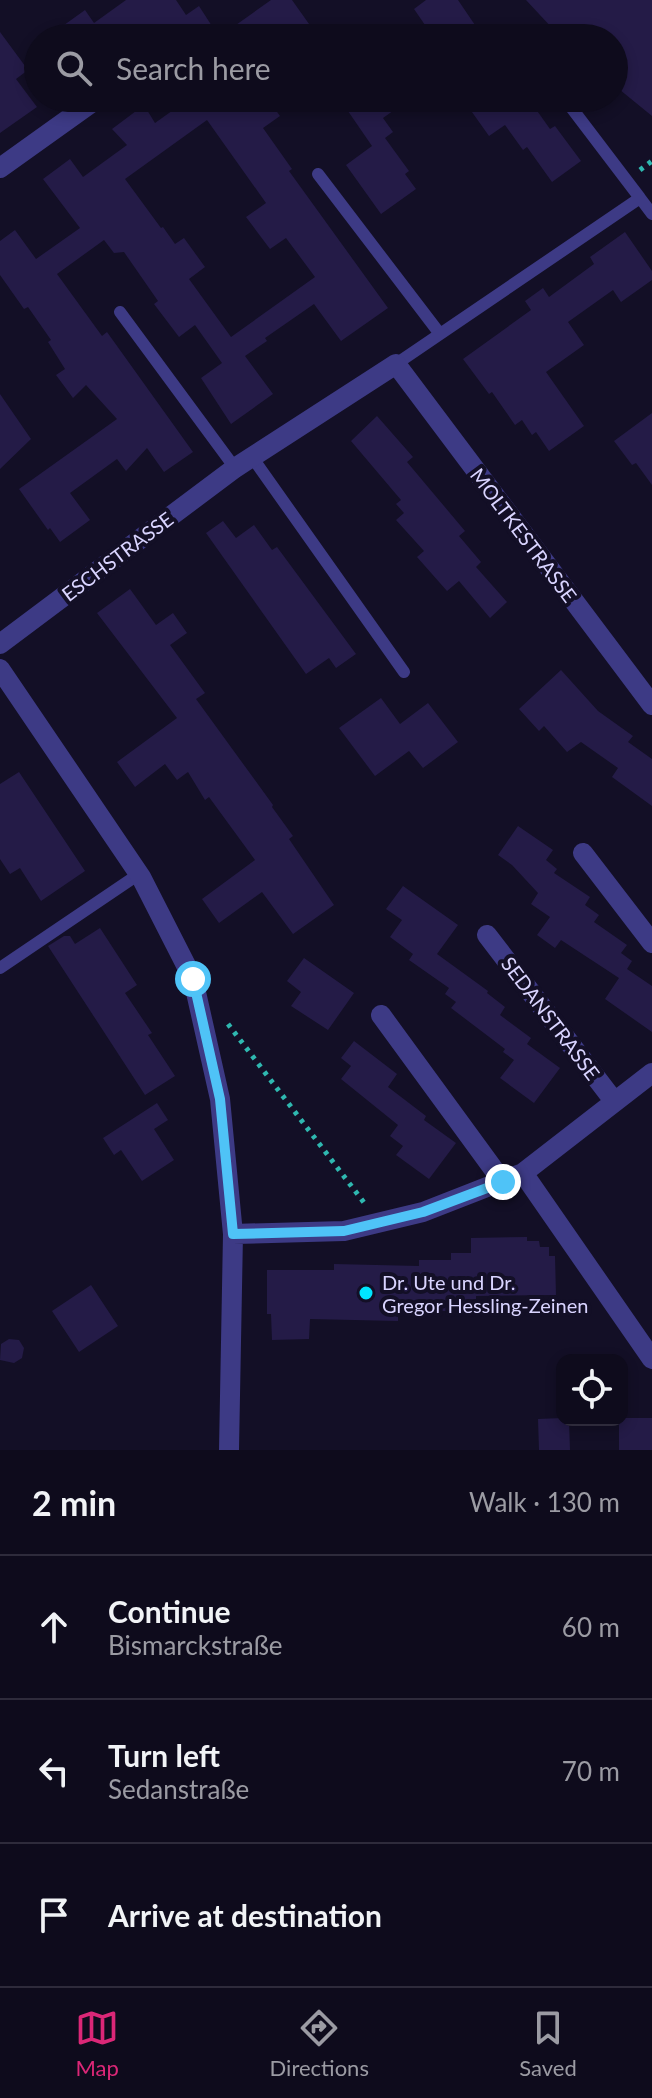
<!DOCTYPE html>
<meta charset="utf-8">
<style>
:root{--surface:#0e0b1c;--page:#1c1929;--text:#f1f3f6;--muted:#9b9ba3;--line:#2e2b3b;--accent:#db2777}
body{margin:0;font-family:Lato,sans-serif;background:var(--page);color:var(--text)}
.controls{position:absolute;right:24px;bottom:24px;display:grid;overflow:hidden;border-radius:16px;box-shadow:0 4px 12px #0003}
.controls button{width:72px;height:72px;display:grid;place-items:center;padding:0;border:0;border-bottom:2px solid var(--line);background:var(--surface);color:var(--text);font:40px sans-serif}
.stop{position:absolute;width:24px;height:24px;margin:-18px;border:6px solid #4fc3f7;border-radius:50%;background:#fff}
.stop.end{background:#4fc3f7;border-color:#fff;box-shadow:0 2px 8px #0008}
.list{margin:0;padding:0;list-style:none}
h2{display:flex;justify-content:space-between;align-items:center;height:104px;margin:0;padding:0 32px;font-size:34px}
h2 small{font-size:26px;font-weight:400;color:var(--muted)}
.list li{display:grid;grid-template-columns:52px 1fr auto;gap:24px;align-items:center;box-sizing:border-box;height:144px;padding:0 32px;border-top:2px solid var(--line)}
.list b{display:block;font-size:30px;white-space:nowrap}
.list p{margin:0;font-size:26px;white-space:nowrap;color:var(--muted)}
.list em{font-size:26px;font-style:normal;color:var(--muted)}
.icon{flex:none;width:44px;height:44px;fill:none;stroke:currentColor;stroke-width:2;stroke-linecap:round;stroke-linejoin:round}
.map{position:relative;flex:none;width:652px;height:1450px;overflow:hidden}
.search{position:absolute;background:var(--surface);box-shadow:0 4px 12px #0003;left:24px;right:24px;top:24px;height:88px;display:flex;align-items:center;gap:20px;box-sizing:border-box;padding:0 28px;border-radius:44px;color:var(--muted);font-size:30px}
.sheet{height:536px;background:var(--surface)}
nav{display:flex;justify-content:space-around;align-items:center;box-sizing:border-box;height:112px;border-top:2px solid var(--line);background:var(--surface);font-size:22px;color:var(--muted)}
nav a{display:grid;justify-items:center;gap:4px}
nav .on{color:var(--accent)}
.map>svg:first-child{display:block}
</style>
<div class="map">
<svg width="652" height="1450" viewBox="0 0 652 1450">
<rect width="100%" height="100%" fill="#130f26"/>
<!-- building -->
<path fill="#241b47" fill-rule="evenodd" d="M126,0H176L186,15L199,6L219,37L271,0H292L319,38H46L85,10L94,23Z
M426,0H458L477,28L462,38H434L414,9Z
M526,0H652V116L614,85V38H568L553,29Z
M0,32L28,70L16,79L37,107L0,133Z
M190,98H267L280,116L263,128L292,169L289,171L388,308L341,341L314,304L265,338L267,341L245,356L273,394L231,424L201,378L222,363L195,325L179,337L154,304L158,301L124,252L114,253L104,240L57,274L102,336L107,332L193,452L164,472L147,448L126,471L117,459L70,493L90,520L60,542L50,528L48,530L19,489L117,419L86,385L73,398L56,375L65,369L48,342L51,340L28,307L24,309L0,275V241L15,230L36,259L80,228L43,179L70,159L83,177L127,145L112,129L144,105L155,123ZM207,120L266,203L246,217L270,249L286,238L315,277L231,337L189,279L205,267L184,238L175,244L163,227L161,228L125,179Z
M339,98H411L383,118L393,132L385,138L409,171L405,174L416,189L381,214L346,165L372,146Z
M462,98H528L550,129L555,126L581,161L552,182L527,147L523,150L505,125L489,136Z
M625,232L652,271V280L621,302L613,290L568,322L584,345L546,372L584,426L549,451L536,432L532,435L522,420L515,425L492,392L489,394L463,359L531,310L525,301L543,288L549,297L594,264L590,257Z
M0,394L31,439L0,469Z
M652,413V485L636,463L632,465L614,441Z
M377,416L413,457L407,462L465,531L459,536L481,562L476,567L507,602L490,618L459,581L447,591L417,557L424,551L396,520L404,513L396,504L401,500L351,441Z
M223,521L236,538L254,525L272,550L277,547L356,654L336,668L329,658L306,674L206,533Z
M130,589L156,625L173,613L187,633L170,645L205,693L196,699L273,805L272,807L293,836L289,839L334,905L293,934L262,892L219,923L202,899L255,860L209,797L205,800L188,772L177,780L165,764L135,787L117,762L177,718L97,613Z
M561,670L598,711L633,736L628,742L652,759V806L612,777L618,768L581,742L567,752L544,726L539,731L519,709Z
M381,698L400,724L428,703L458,742L423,768L409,751L375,776L339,728Z
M19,772L85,871L41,901L20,868L10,874L0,859V784Z
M518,826L553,850L546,860L557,869L554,873L590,897L585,905L599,915L594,922L627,945L621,953L632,961L627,969L652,986V1032L605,999L619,978L561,940L555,948L537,935L550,917L531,904L538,893L512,865L498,855Z
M403,886L458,925L437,954L488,991L487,993L505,1007L500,1015L531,1038L527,1044L560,1068L534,1103L500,1078L514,1060L503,1052L505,1049L451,1008L456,1002L445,994L449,988L409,960L413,954L390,937L402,920L386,909Z
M100,928L137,985L125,993L152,1033L148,1035L175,1076L145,1095L48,946L64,936H70L75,944Z
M304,958L354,993L328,1030L291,1006L301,992L287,981Z
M354,1041L397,1074L388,1087L426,1116L424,1120L456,1143L429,1179L396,1155L403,1146L390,1136L398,1125L341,1079L351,1066L341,1058Z
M157,1103L168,1120L154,1129L174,1160L142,1181L121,1150L114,1155L103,1138Z
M527,1237V1241H539L540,1247H549V1256H555L556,1295L476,1296V1299L462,1300L463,1311H440L439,1303L398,1304V1321L310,1319L309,1339L272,1340L271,1314H267V1270H334V1264L419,1266V1260H451V1253H471V1238Z
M91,1285L118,1326L79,1352L52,1311Z
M9,1339L19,1340L24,1348L22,1358L14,1363L0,1360L1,1344Z
M562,1418L569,1420L570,1450H539L538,1419Z
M622,1418H652V1450H619V1420Z"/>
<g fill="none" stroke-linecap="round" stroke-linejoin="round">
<!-- path -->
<path stroke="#2fb8b0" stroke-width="5" stroke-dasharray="4 6" stroke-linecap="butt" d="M640,170L652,161
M228,1024L365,1204"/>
<!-- service -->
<path stroke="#3d3a85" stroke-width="12" d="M318,174L440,334
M640,198L652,214
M120,312L235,468
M396,364L640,198L564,98
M252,457L404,672
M0,968L139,874"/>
<!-- minor -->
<path stroke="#3d3a85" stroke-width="20" d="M0,168L98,98
M0,644L235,468L396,364L652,705
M0,669L141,877L193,979L220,1099L233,1234L229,1450
M583,853L652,943
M487,935L614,1101
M381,1015L503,1182
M523,1173L652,1359
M233,1234L344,1231L423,1212L523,1173L652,1073"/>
</g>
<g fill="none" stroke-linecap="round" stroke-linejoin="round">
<!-- route -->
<path stroke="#4fc3f7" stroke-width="10" d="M193,979L220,1099L233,1234L344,1231L423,1212L503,1182"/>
</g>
<!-- markers -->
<circle fill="#00e5ff" stroke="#130f26" stroke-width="3" cx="366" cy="1293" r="8"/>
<g text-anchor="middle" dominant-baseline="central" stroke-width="8" stroke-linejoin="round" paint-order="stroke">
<!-- street labels -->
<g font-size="20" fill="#d9d4ff" stroke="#130f26">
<text transform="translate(524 535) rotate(53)">MOLTKESTRASSE</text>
<text transform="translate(117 556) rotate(-37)">ESCHSTRASSE</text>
<text transform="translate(551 1018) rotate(53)">SEDANSTRASSE</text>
</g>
<!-- poi labels -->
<g font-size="20" fill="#d9d4ff" stroke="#130f26" text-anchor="start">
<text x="382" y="1282">Dr. Ute und Dr.<tspan x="382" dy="23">Gregor Hessling-Zeinen</tspan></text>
</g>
</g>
</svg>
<div class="controls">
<button><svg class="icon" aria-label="locate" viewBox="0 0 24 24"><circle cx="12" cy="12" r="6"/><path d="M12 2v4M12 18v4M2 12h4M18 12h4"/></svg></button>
</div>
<div class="stop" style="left:193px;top:979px"></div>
<div class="stop end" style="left:503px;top:1182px"></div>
<div class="search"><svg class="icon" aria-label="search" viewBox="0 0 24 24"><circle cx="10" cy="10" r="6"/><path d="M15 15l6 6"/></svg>Search here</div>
</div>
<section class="sheet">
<h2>2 min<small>Walk · 130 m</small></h2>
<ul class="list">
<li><svg class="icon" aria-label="ahead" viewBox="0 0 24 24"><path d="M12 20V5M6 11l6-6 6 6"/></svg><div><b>Continue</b><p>Bismarckstraße</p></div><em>60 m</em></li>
<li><svg class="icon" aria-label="left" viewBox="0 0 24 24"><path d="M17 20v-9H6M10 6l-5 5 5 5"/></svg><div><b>Turn left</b><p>Sedanstraße</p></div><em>70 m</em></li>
<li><svg class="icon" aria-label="arrive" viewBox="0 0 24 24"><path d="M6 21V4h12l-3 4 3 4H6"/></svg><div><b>Arrive at destination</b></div></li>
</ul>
</section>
<nav>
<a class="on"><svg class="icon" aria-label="map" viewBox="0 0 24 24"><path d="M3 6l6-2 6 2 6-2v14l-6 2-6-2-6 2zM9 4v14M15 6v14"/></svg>Map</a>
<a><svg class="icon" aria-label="directions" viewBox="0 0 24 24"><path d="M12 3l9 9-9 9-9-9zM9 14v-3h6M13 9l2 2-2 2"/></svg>Directions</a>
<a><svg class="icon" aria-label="saved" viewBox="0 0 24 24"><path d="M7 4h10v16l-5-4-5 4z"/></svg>Saved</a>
</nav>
